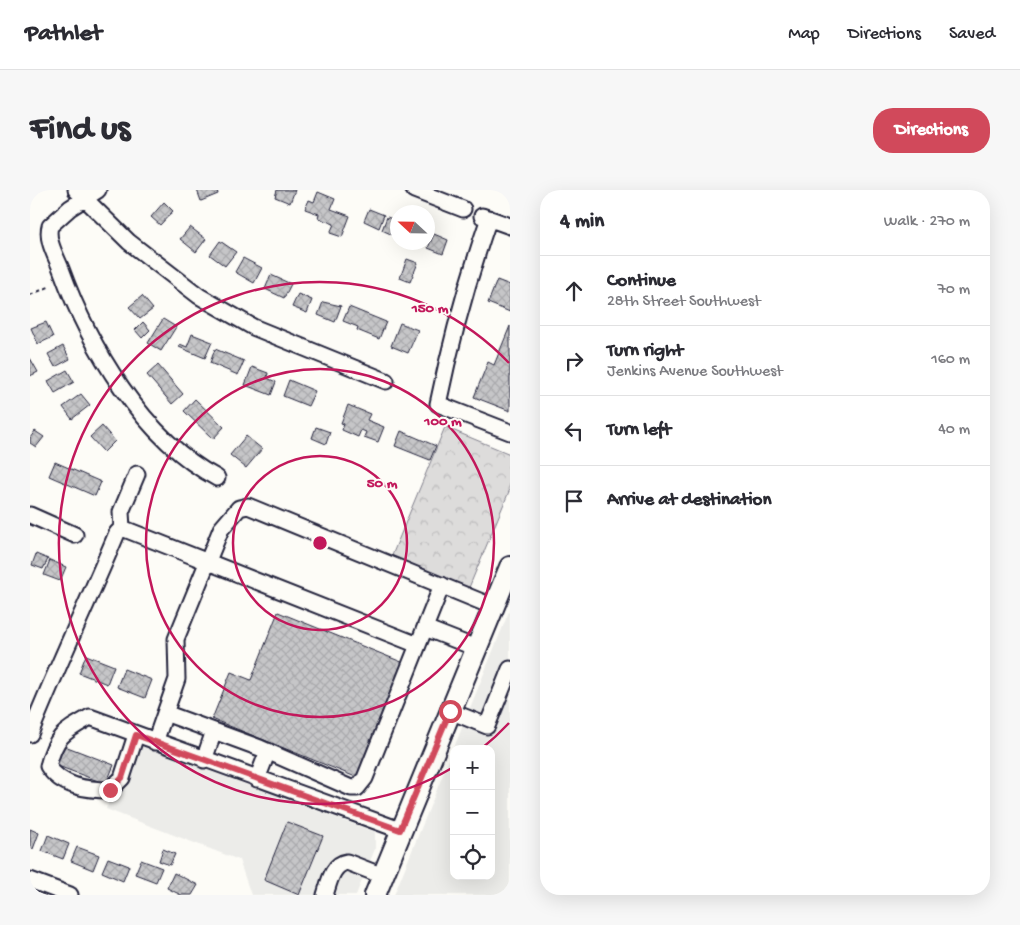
<!DOCTYPE html>
<meta charset="utf-8">
<style>
:root{--surface:#fff;--page:#f7f7f7;--text:#2b2b33;--muted:#7c7c81;--line:#e1e1e2;--accent:#d1495b}
body{margin:0;font-family:"Gochi Hand",sans-serif;background:var(--page);color:var(--text)}
.controls{position:absolute;right:15px;bottom:15px;display:grid;overflow:hidden;border-radius:10px;box-shadow:0 5px 20px #0002}
.controls button{width:45px;height:45px;display:grid;place-items:center;padding:0;border:0;border-bottom:1px solid var(--line);background:var(--surface);color:var(--text);font:25px sans-serif}
.compass{position:absolute;left:360px;top:15px;width:45px;height:45px;border-radius:50%;background:var(--surface);box-shadow:0 5px 20px #0002;rotate:292deg}
.stop{position:absolute;width:15px;height:15px;margin:-11px;border:4px solid #d1495b;border-radius:50%;background:#fff}
.stop.end{background:#d1495b;border-color:#fff;box-shadow:0 1px 5px #0008}
.list{margin:0;padding:0;list-style:none}
h2{display:flex;justify-content:space-between;align-items:center;height:65px;margin:0;padding:0 20px;font-size:21px}
h2 small{font-size:16px;font-weight:400;color:var(--muted)}
.list li{display:grid;grid-template-columns:32px 1fr auto;gap:15px;align-items:center;box-sizing:border-box;height:70px;padding:0 20px;border-top:1px solid var(--line)}
.list b{display:block;font-size:19px;white-space:nowrap}
.list p{margin:0;font-size:16px;white-space:nowrap;color:var(--muted)}
.list em{font-size:16px;font-style:normal;color:var(--muted)}
.icon{flex:none;width:28px;height:28px;fill:none;stroke:currentColor;stroke-width:2;stroke-linecap:round;stroke-linejoin:round}
.map{position:relative;flex:none;width:480px;height:705px;overflow:hidden;border-radius:20px}
header{display:flex;align-items:center;gap:30px;box-sizing:border-box;height:70px;padding:0 25px;background:var(--surface);border-bottom:1px solid var(--line)}
header strong{font-size:24px}
nav{display:flex;gap:28px;margin-inline-start:auto;font-size:18px}
.intro{display:flex;align-items:center;justify-content:space-between;box-sizing:border-box;height:120px;padding:0 30px}
h1{margin:0;font-size:35px}
.button{padding:12px 22px;border-radius:20px;background:var(--accent);color:#fff;font-size:18px;font-weight:700}
main{display:flex;gap:30px;padding:0 30px}
aside{flex:1;background:var(--surface);border-radius:20px;box-shadow:0 5px 20px #0002}
.map>svg:first-child{display:block}
</style>
<header>
<strong>Pathlet</strong>
<nav><a>Map</a><a>Directions</a><a>Saved</a></nav>
</header>
<div class="intro"><h1>Find us</h1><a class="button">Directions</a></div>
<main>
<div class="map">
<svg width="480" height="705" viewBox="0 0 480 705">
<defs>
<pattern id="park-crowns" width="20" height="18" patternUnits="userSpaceOnUse" patternTransform="scale(1.25)"><rect width="20" height="18" fill="#dddcdb"/><path d="M2 6a3 3 0 1 1 6 0M12 15a3 3 0 1 1 6 0" fill="none" stroke="#bdbcbd"/></pattern>
<pattern id="building-cross-hatch" width="8" height="8" patternUnits="userSpaceOnUse" patternTransform="scale(1.25)"><rect width="8" height="8" fill="#c6c6c8"/><path d="M0 0l8 8M0 8l8-8" fill="none" stroke="#aaaaad"/></pattern>
</defs>
<rect width="100%" height="100%" fill="#fdfcf7"/>
<filter id="ink" filterUnits="userSpaceOnUse"><feTurbulence type="fractalNoise" baseFrequency=".02" numOctaves="2"/><feDisplacementMap in="SourceGraphic" scale="10" xChannelSelector="R" yChannelSelector="G"/><feConvolveMatrix kernelMatrix="1 2 1 2 8 2 1 2 1" color-interpolation-filters="sRGB"/></filter>
<g filter="url(#ink)">
<!-- built -->
<path fill="#ecece9" fill-rule="evenodd" d="M480,419V705H364L427,550ZM424,559H461V686H424Z
M103,553L345,642V659L326,705H221L209,670L76,619Z"/>
<!-- park -->
<path fill="url(#park-crowns)" stroke="#807f8b" d="M415,237L480,264V299L438,400L361,368Z"/>
<!-- building -->
<path fill="url(#building-cross-hatch)" stroke="#22223b" d="M167,0H187L188,4L171,11Z
M247,0H265L260,13L245,7Z
M288,2L305,9L301,19L320,26L312,47L300,43L304,34L288,28L289,24L275,19L279,10L284,12Z
M134,12L143,21L130,35L121,27Z
M339,19L354,25L349,38L334,31Z
M357,27L368,31L365,46L352,40Z
M160,37L176,49L166,62L150,49Z
M404,44L418,50L413,64L398,58Z
M190,51L206,62L195,76L180,65Z
M213,68L232,78L224,93L205,82Z
M377,69L388,73L380,92L370,88Z
M241,85L261,94L254,108L235,99Z
M467,90L480,95V122L458,113Z
M268,104L282,110L277,123L262,117Z
M112,106L123,119L110,129L99,117Z
M293,112L311,116L305,132L288,125Z
M319,117L356,132L349,149L327,140L328,137L313,131Z
M133,129L146,137L131,161L118,153Z
M16,132L23,147L8,154L1,138Z
M113,132L120,140L112,148L105,140Z
M370,133L388,140L378,163L361,156Z
M480,136V221L444,207L458,172L464,175Z
M162,144L182,152L175,168L149,157L150,154L157,157Z
M33,156L40,169L25,177L18,164Z
M185,159L214,171L208,185L180,173Z
M0,168L8,182L0,186Z
M128,175L153,204L142,214L117,185Z
M222,177L238,183L237,188L246,192L241,205L215,195Z
M37,180L44,192L25,203L18,191Z
M259,190L285,201L278,216L253,206Z
M51,204L60,215L42,229L33,217Z
M165,209L194,237L183,249L154,221Z
M318,215L340,224L337,230L354,237L348,252L334,247L336,242L331,240L328,247L312,240L314,234L311,233Z
M72,236L85,251L74,262L60,247Z
M286,237L300,242L296,254L282,248Z
M5,241L14,247L6,257L0,253V248Z
M371,241L406,256L400,270L365,256Z
M216,246L232,259L216,278L200,265Z
M25,272L71,292L65,306L19,286Z
M6,364L18,369L13,379L2,375Z
M20,370L36,377L30,391L14,385Z
M248,422L374,473L328,588L182,529L201,482L221,490Z
M56,465L84,476L77,494L49,483Z
M94,479L122,490L115,508L87,497Z
M27,553L84,575L76,594L20,573Z
M257,632L293,646L269,705L234,690Z
M0,639L9,643L3,659L0,658Z
M18,645L39,654L33,669L12,661Z
M47,657L69,665L63,680L41,671Z
M133,659L145,664L140,675L129,671Z
M78,668L99,676L93,691L72,682Z
M111,670L132,678L126,692L105,684Z
M144,683L168,695L162,705H151L137,698Z"/>
<g fill="none" stroke-linecap="round" stroke-linejoin="round">
<defs>
<path id="minor" d="M46,0L99,52L169,106L223,137L356,191
M68,0L40,18L20,36C16,50 26,66 31,79C59,156 113,249 187,288
M384,0L433,19
M452,26L480,36
M459,28C438,89 421,151 408,214L480,242
M0,325L45,345
M92,338L91,322L107,284
M395,438L446,458
M420,521L457,536L480,479
M135,523L230,558L321,598H327L335,588L388,455
M0,544C27,476 59,410 87,343L92,338L388,455L412,395
M106,545L92,588L80,600C58,600 31,597 18,576C26,545 34,542 60,527L370,640
M125,552L147,489L146,449L191,339L209,318L218,316L464,417
M174,570L184,541
M227,589L238,561
M0,690L40,705
M295,705C299,693 302,674 317,672L353,686"/>
<path id="major" d="M345,705L480,377"/>
</defs>
<!-- minor casing -->
<use href="#minor" stroke="#22223b" stroke-width="19"/>
<!-- major casing -->
<use href="#major" stroke="#22223b" stroke-width="24"/>
<!-- path -->
<path stroke="#22223b" stroke-width="2" stroke-dasharray="4 4" stroke-linecap="butt" d="M0,105L21,96"/>
<!-- minor -->
<use href="#minor" stroke="#fdfcf7" stroke-width="15"/>
<!-- major -->
<use href="#major" stroke="#fdfcf7" stroke-width="20"/>
</g>
</g>
<g fill="none" stroke-linecap="round" stroke-linejoin="round" filter="url(#ink)">
<!-- route -->
<path stroke="#d1495b" stroke-width="6" d="M80,600L92,588L106,545L370,640L420,521"/>
</g>
<!-- distance rings -->
<g fill="none" stroke="#c2185b" stroke-width="2.5">
<circle cx="290" cy="353" r="87"/>
<circle cx="290" cy="353" r="174"/>
<path d="M479 533A261 261 0 0 1 451 559M422 578A261 261 0 1 1 479 173"/>
</g>
<circle cx="290" cy="353" r="8" fill="#c2185b" stroke="#fdfcf7" stroke-width="2.5"/>
<g font-size="15" text-anchor="middle" font-weight="bold" fill="#c2185b" stroke="#fdfcf7" stroke-width="4" stroke-linejoin="round" paint-order="stroke">
<text x="400" y="122">150 m</text>
<text x="413" y="235">100 m</text>
<text x="352" y="297">50 m</text>
</g>
</svg>
<div class="controls">
<button>+</button>
<button>−</button>
<button><svg class="icon" aria-label="locate" viewBox="0 0 24 24"><circle cx="12" cy="12" r="6"/><path d="M12 2v4M12 18v4M2 12h4M18 12h4"/></svg></button>
</div>
<svg class="compass" viewBox="-18 -18 36 36"><path d="M0-13l5 13h-10z" fill="#e53935"/><path d="M0 13l5-13h-10z" fill="#7c7c81"/></svg>
<div class="stop" style="left:420px;top:521px"></div>
<div class="stop end" style="left:80px;top:600px"></div>
</div>
<aside>
<h2>4 min<small>Walk · 270 m</small></h2>
<ul class="list">
<li><svg class="icon" aria-label="ahead" viewBox="0 0 24 24"><path d="M12 20V5M6 11l6-6 6 6"/></svg><div><b>Continue</b><p>28th Street Southwest</p></div><em>70 m</em></li>
<li><svg class="icon" aria-label="right" viewBox="0 0 24 24"><path d="M7 20v-9h11M14 6l5 5-5 5"/></svg><div><b>Turn right</b><p>Jenkins Avenue Southwest</p></div><em>160 m</em></li>
<li><svg class="icon" aria-label="left" viewBox="0 0 24 24"><path d="M17 20v-9H6M10 6l-5 5 5 5"/></svg><div><b>Turn left</b></div><em>40 m</em></li>
<li><svg class="icon" aria-label="arrive" viewBox="0 0 24 24"><path d="M6 21V4h12l-3 4 3 4H6"/></svg><div><b>Arrive at destination</b></div></li>
</ul>
</aside>
</main>
